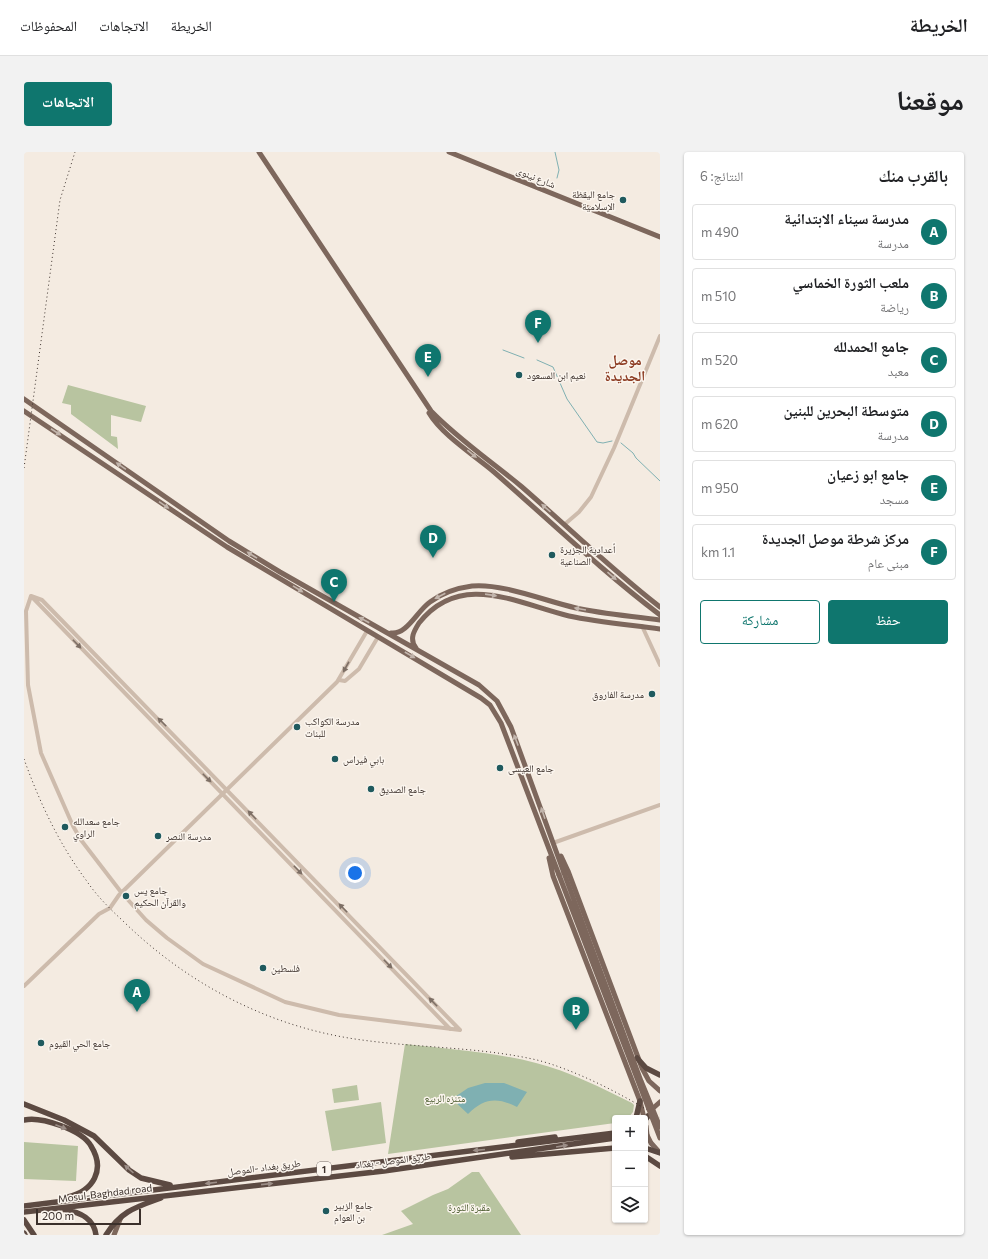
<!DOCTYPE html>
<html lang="ar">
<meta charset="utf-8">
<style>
:root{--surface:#fff;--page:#f2f2f2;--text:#202124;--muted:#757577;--line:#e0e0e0;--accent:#0f766e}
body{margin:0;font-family:Commissioner,"Noto Naskh Arabic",sans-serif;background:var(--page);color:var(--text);direction:rtl}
.controls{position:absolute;right:12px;bottom:12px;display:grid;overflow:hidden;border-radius:4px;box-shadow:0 1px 3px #0004}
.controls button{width:36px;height:36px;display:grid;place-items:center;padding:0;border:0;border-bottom:1px solid var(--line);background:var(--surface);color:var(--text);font:20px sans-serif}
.scale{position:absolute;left:12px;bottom:10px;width:105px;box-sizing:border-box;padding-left:4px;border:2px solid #3b302b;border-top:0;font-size:11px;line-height:14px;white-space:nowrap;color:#3b302b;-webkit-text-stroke:3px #fbf5ee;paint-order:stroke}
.you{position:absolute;left:331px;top:721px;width:14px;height:14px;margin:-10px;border:3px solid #fff;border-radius:50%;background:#1a73e8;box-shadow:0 0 0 6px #1a73e833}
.badge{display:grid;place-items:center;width:26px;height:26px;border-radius:50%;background:var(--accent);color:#fff;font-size:13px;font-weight:700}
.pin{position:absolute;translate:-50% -33px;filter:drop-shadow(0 1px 2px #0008)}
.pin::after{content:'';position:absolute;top:21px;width:14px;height:12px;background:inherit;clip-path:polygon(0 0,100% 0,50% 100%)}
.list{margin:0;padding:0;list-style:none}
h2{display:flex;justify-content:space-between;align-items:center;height:52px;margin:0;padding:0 16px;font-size:17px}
h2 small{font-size:13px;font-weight:400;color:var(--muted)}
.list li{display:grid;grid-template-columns:26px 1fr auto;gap:12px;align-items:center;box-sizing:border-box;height:56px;margin:0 8px 8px;padding:0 8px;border:1px solid var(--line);border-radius:4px}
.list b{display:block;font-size:15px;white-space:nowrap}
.list p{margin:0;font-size:13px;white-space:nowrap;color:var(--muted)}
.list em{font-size:13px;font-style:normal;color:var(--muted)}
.actions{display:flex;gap:8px;padding:12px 16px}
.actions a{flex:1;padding:9px 0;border:1px solid var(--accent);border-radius:4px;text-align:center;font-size:14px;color:var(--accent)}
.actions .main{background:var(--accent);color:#fff}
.icon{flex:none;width:22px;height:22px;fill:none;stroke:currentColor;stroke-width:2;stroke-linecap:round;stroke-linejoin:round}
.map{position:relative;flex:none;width:636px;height:1083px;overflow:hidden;direction:ltr;border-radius:4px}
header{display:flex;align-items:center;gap:24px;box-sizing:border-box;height:56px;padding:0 20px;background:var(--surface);border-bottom:1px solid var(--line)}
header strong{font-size:19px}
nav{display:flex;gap:22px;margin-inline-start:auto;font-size:14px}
.intro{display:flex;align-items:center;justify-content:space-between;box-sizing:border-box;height:96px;padding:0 24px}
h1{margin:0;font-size:28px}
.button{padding:10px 18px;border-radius:4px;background:var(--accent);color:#fff;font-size:14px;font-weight:700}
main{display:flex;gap:24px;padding:0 24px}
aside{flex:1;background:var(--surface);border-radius:4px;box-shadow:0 1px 3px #0004}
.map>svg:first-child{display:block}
</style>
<header>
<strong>الخريطة</strong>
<nav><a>الخريطة</a><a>الاتجاهات</a><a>المحفوظات</a></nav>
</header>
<div class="intro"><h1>موقعنا</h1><a class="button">الاتجاهات</a></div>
<main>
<aside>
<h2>بالقرب منك<small>النتائج: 6</small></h2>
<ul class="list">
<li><span class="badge">A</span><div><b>مدرسة سيناء الابتدائية</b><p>مدرسة</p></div><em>490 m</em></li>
<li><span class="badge">B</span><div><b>ملعب الثورة الخماسي</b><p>رياضة</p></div><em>510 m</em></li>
<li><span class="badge">C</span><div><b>جامع الحمدلله</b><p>معبد</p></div><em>520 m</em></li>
<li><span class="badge">D</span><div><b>متوسطة البحرين للبنين</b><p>مدرسة</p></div><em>620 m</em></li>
<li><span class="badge">E</span><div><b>جامع ابو زعیان</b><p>مسجد</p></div><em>950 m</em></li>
<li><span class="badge">F</span><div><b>مركز شرطة موصل الجديدة</b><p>مبنى عام</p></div><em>1.1 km</em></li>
</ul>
<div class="actions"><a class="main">حفظ</a><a>مشاركة</a></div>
</aside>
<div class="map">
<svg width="636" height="1083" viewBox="0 0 636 1083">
<rect width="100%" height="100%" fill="#f4ebe1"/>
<!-- green -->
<path fill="#b8c4a0" d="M44,233L122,254L117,270L87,263V284L93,285L94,297L47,262V253L38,251Z
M381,892C424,897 470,900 512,911C545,919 577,936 608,951L610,953L609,960L604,966H591V971L364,1002Z
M333,933L335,948L310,951L308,937Z
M357,950L362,991L308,999L301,959Z
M0,990L54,994L52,1029L0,1027Z
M448,1020H455L497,1083H358L389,1072L377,1059L409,1043L424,1037Z"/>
<!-- water -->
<path fill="#7fb0b2" d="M461,931H480L503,940L493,955C473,945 460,946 444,962L428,947L444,936Z"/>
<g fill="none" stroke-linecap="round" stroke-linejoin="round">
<!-- stream -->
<path stroke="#7fb0b2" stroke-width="1" d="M531,0L535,18L533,26
M479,198L500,206
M513,208L529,215L543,247L573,290L579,291L588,289
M597,291L609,301L612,306L636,329"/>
<!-- minor -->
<path stroke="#cdbbac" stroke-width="4" d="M541,372L555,360L567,345L590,296L636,184
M7,444L2,459L4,533L17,601L49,674L57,688L97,740L122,768L143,786L179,812L261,850L315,863L436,878
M7,444L18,448L436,878
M7,444L426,877
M618,474L636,513
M315,528L321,529L335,517L354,485
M529,691L636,653
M0,834L75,762L86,756L95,743L313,530L343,479"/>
<!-- major -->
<path stroke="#7d675c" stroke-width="5" d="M235,0L407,259C434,287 468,310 498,335C544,375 588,418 636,455
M425,0L636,85
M0,247L205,389L256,420L455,533L473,549L487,575L540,721
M0,259L203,395L457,546L466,553L477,571L535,723
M405,261C418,283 450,303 470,320C525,368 578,419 636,463
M367,481C383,483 393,459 406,450C418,441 433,436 448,434C478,431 521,449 552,456C579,462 608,464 636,468
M392,496C385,487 390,479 395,471C437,418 494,452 545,464C573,470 607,473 636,477
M537,704L544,719L618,916L625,929L636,939
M525,706L529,724L616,949L620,966
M627,958L636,950
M623,983L627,991L635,1000
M90,1083L97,1065"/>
<!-- highway -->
<path stroke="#5c4a42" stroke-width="5.5" d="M613,906L622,916L636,923
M0,952L40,968L70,984L105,1018L117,1026L146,1033
M612,966L616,949
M0,968C17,964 58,978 67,994C82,1018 69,1039 44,1045
M621,968L624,964
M494,990L531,985
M621,996L636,1001
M621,1004L636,1014
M488,1005L591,996
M0,1054L591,981
M41,1058C56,1060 70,1067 72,1083
M0,1060L360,1019L591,986
M0,1068L10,1083
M0,1081L1,1083
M82,1083C97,1059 112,1055 137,1046"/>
<!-- rail -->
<path stroke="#3b302b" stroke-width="1" stroke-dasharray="1 3" stroke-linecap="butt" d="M0,316L36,48L51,0
M0,607C15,649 35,692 62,728C72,743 85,756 98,768C164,833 247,876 338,888C396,896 456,895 513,908C552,918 602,944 636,966"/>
<!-- major-bridge -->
<path stroke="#7d675c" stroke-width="5" d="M540,721L617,929L636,975
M535,723L636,986
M622,974L623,983"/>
</g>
<!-- one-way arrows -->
<defs><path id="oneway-solid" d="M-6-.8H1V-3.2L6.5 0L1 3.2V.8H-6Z"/></defs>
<g fill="#c2b5ac">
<use href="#oneway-solid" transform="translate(32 280) rotate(33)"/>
<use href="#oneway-solid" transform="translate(448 302) rotate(39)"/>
<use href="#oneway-solid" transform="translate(97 314) rotate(-145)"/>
<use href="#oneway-solid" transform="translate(140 353) rotate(34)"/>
<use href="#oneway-solid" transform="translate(522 356) rotate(-139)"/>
<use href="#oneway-solid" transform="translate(228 403) rotate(-148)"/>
<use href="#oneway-solid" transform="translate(588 424) rotate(41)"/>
<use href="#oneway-solid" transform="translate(274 437) rotate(32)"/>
<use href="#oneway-solid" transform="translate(467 443) rotate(8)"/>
<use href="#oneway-solid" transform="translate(416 444) rotate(153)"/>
<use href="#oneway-solid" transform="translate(556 457) rotate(-170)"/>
<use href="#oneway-solid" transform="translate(340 468) rotate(-152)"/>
<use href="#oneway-solid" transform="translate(386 503) rotate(30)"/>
<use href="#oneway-solid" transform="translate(492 588) rotate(-111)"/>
<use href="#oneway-solid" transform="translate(519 661) rotate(-109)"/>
</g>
<g fill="#7d6f65">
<use href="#oneway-solid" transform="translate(53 492) rotate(46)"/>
<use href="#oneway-solid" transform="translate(322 515) rotate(119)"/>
<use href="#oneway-solid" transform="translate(138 570) rotate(-135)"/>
<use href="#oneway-solid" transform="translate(183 626) rotate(45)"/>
<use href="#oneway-solid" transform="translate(228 663) rotate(-134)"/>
<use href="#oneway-solid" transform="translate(274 718) rotate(46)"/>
<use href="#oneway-solid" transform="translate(319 756) rotate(-134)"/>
<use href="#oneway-solid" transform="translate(364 812) rotate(46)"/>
<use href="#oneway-solid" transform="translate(409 850) rotate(-134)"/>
</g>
<g fill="#9c8e87">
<use href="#oneway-solid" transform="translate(37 975) rotate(21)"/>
<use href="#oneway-solid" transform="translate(538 994) rotate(-9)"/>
<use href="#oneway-solid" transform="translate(455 998) rotate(175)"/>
<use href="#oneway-solid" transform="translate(105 1017) rotate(-138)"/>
<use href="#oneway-solid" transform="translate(187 1031) rotate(173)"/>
<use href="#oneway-solid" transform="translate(243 1032) rotate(-6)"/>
</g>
<!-- markers -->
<g fill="#1f5a5e" stroke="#fbf5ee" stroke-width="1.5">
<circle cx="599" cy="48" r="4"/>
<circle cx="495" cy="223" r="4"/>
<circle cx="528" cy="403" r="4"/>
<circle cx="628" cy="542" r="4"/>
<circle cx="273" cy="575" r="4"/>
<circle cx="311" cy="607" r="4"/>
<circle cx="476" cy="616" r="4"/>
<circle cx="347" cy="637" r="4"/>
<circle cx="41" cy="675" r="4"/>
<circle cx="134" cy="684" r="4"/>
<circle cx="102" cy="744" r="4"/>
<circle cx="239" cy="816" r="4"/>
<circle cx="17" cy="891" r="4"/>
<circle cx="302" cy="1059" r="4"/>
</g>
<g text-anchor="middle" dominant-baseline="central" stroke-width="3" stroke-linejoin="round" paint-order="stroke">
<!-- shield labels -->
<rect fill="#fbf5ee" stroke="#756b66" stroke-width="1" x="293" y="1010" width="14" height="14" rx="3"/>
<g font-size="9" font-weight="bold" fill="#3b302b">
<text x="300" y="1017">1</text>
</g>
<!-- street labels -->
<g font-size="10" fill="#3b302b" stroke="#fbf5ee">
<text transform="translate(512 25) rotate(22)">شارع نينوى</text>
<text transform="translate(369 1008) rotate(-7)">طريق الموصل - بغداد</text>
<text transform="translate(240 1015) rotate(-7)">طريق بغداد -الموصل</text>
<text transform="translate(81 1041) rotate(-7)">Mosul-Baghdad road</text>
</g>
<!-- poi labels -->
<g font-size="10" fill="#3b302b" stroke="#fbf5ee" text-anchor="start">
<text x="591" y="42" text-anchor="end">جامع اليقظة<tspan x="591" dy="12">الإسلامية</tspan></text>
<text x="503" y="223">نعيم ابن المسعود</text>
<text x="536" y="397">أعدادية الجزيرة<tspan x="536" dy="12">الصناعية</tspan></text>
<text x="620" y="542" text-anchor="end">مدرسة الفاروق</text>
<text x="281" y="569">مدرسة الكواكب<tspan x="281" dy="12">للبنات</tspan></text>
<text x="319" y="607">بابي فيراس</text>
<text x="484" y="616">جامع العيسى</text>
<text x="355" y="637">جامع الصديق</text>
<text x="49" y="669">جامع سعدالله<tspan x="49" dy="12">الراوي</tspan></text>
<text x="142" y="684">مدرسة النصر</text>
<text x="110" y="738">جامع يس<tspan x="110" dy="12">والقرآن الحكيم</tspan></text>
<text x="247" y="816">فلسطين</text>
<text x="25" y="891">جامع الحي القيوم</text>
<text x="310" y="1053">جامع الزبير<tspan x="310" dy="12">بن العوام</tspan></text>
</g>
<!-- park labels -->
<g font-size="10" fill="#4a5a2e" stroke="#fbf5ee">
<text x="421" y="946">متنزه الربيع</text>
<text x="445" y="1055">مقبرة الثورة</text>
</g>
<!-- district labels -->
<g font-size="14" font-weight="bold" fill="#8c3b22" stroke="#fbf5ee">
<text x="601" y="207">موصل<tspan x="601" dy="16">الجديدة</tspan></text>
</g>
</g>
</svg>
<div class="controls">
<button>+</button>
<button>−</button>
<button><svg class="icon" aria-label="layers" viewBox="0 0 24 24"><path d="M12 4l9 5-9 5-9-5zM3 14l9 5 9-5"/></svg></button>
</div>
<div class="scale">200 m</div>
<div class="you"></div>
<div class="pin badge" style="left:113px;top:860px">A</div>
<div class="pin badge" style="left:552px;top:878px">B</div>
<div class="pin badge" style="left:310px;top:450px">C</div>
<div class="pin badge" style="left:409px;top:406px">D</div>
<div class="pin badge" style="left:404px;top:225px">E</div>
<div class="pin badge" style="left:514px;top:191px">F</div>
</div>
</main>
